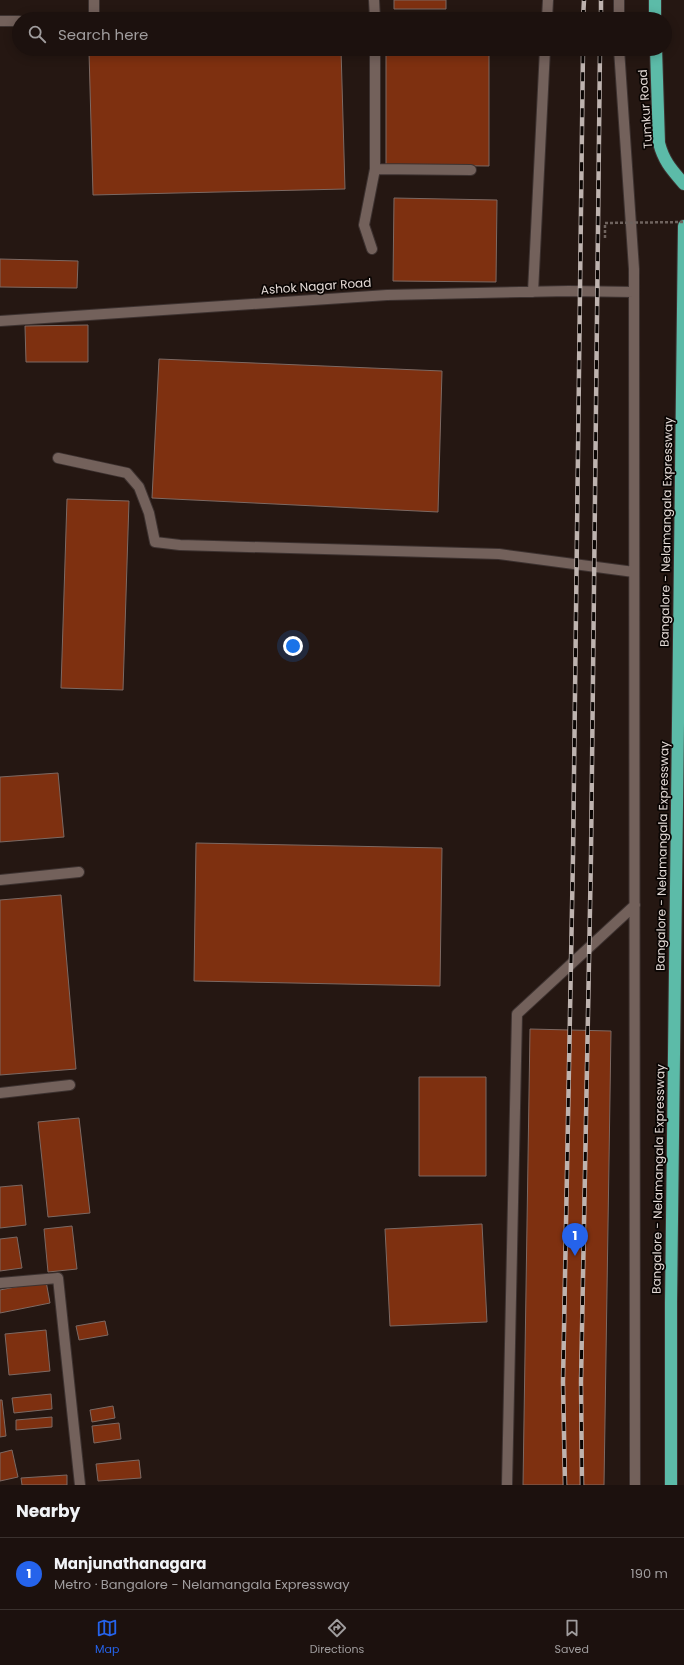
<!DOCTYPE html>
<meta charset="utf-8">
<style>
:root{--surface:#1c110e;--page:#251a17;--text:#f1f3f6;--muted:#a09d9e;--line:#3a312e;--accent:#2563eb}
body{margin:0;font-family:Poppins,sans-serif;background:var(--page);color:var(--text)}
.you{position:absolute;left:293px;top:646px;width:14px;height:14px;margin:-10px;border:3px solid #fff;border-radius:50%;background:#1a73e8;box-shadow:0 0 0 6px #1a73e833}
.badge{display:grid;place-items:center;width:26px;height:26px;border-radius:50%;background:var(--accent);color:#fff;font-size:13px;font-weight:700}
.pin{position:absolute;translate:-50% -33px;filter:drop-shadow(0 1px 2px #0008)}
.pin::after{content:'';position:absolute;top:21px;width:14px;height:12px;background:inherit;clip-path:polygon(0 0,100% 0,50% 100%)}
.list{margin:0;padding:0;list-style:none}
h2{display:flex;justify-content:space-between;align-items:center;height:52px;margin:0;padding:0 16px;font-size:17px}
h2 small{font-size:13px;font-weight:400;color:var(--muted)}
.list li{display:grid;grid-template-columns:26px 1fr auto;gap:12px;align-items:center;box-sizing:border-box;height:72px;padding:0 16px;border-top:1px solid var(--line)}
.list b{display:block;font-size:15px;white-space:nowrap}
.list p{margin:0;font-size:13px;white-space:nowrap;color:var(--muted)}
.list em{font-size:13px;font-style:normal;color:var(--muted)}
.icon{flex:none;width:22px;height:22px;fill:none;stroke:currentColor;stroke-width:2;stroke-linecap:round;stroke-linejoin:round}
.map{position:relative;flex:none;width:684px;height:1485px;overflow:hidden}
.search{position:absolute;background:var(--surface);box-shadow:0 2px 10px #0003;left:12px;right:12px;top:12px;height:44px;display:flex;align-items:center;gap:10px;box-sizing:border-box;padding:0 14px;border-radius:22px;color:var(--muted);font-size:15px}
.sheet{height:124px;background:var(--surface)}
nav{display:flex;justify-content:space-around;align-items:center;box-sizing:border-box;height:56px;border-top:1px solid var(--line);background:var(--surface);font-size:11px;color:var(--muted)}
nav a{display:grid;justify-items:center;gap:2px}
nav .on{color:var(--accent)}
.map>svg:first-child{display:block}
</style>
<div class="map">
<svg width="684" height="1485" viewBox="0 0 684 1485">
<rect width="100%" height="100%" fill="#251712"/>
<!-- building -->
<path fill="#7e3010" stroke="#7c6963" d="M394,0H446V9H394Z
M244,49H341L345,189L93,195L89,52Z
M386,49H489V166L386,165Z
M394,198L497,200L496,282L393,281Z
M0,259L78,261L77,288L0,287Z
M88,325V362H26L25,326Z
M159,359L442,371L438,512L152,498Z
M67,499L129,501L123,690L61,688Z
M58,773L64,837L0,842V777Z
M196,843L442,848L440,986L194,981Z
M61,895L76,1069L0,1075V900Z
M530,1029L611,1031L604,1485H523Z
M419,1077H486V1176H419Z
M79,1118L90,1213L48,1217L38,1122Z
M22,1185L26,1225L0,1228V1187Z
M482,1224L487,1322L390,1326L385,1229Z
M72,1226L77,1269L48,1272L44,1229Z
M17,1237L22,1268L0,1271V1239Z
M46,1281L50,1303L0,1313V1290Z
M105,1321L108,1335L79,1340L76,1326Z
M46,1330L50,1371L9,1375L5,1334Z
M51,1394L52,1409L14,1413L12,1398Z
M0,1400H2L6,1436L0,1437Z
M113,1406L115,1418L92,1422L90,1410Z
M52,1417V1427L16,1430V1420Z
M119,1423L121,1439L94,1443L92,1426Z
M12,1450L18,1477L0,1481V1453Z
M139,1460L141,1478L98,1481L96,1464Z
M67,1475V1485H22L21,1478Z"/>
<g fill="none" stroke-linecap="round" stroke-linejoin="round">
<defs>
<path id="minor" d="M94,0V19
M374,0L375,19
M547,19L548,0
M619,19V0
M0,21H19
M375,49V169L471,170
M619,49L634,269L635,1485
M372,249L364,225L375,169
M533,292L545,49
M0,321L387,295L569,291L634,292
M58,458L127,473L139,487L149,513L155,542L180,545L499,554L634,572
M0,880L79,872
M0,1093L70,1085
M0,1283L58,1278L80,1485
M507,1485L517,1014L635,905"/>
<path id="highway" d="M655,19V0
M656,49L659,143C664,162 672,170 684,184
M671,1485V1303L684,226"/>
</defs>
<!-- minor casing -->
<use href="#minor" stroke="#3d3230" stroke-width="12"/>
<!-- highway casing -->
<use href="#highway" stroke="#3d3230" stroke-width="14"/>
<!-- path -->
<path stroke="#6f635e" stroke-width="2.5" stroke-dasharray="3 2" stroke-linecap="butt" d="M605,238V223"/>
<!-- minor -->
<use href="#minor" stroke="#73615b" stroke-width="10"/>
<!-- highway -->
<use href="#highway" stroke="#5cbba8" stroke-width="12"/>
<defs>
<path id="rail" d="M583,19L584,0
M601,19V0
M565,1485L563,1382L573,856L583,49
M582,1485L581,1382L591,856L600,49"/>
</defs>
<!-- rail casing -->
<use href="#rail" stroke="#beb3af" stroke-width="4.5"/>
<!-- rail -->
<use href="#rail" stroke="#0a0503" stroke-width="3" stroke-dasharray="9" stroke-linecap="butt"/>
<!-- path-bridge -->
<path stroke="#6f635e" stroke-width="2.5" stroke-dasharray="3 2" stroke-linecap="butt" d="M605,223L684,222"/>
</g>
<g text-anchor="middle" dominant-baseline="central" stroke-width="3.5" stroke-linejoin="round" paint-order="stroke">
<!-- street labels -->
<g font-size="12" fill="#e3d9d5" stroke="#0a0503">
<text transform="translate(645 109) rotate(-94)">Tumkur Road</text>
<text transform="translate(316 286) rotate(-4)">Ashok Nagar Road</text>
<text transform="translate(666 532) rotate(-89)">Bangalore - Nelamangala Expressway</text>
<text transform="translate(662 856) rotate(-89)">Bangalore - Nelamangala Expressway</text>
<text transform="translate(658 1179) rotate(-89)">Bangalore - Nelamangala Expressway</text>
</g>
</g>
</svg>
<div class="you"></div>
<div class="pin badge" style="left:575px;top:1256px">1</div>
<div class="search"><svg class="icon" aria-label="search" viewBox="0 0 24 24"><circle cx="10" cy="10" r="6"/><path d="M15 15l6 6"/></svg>Search here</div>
</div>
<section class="sheet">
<h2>Nearby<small></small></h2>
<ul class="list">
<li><span class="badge">1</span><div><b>Manjunathanagara</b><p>Metro · Bangalore - Nelamangala Expressway</p></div><em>190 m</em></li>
</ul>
</section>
<nav>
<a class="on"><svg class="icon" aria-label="map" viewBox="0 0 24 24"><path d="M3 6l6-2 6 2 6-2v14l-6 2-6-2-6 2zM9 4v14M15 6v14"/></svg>Map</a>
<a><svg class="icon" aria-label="directions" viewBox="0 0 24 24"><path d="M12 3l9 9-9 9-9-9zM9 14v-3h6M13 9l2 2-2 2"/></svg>Directions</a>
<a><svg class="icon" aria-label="saved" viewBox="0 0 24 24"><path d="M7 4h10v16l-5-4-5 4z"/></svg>Saved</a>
</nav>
